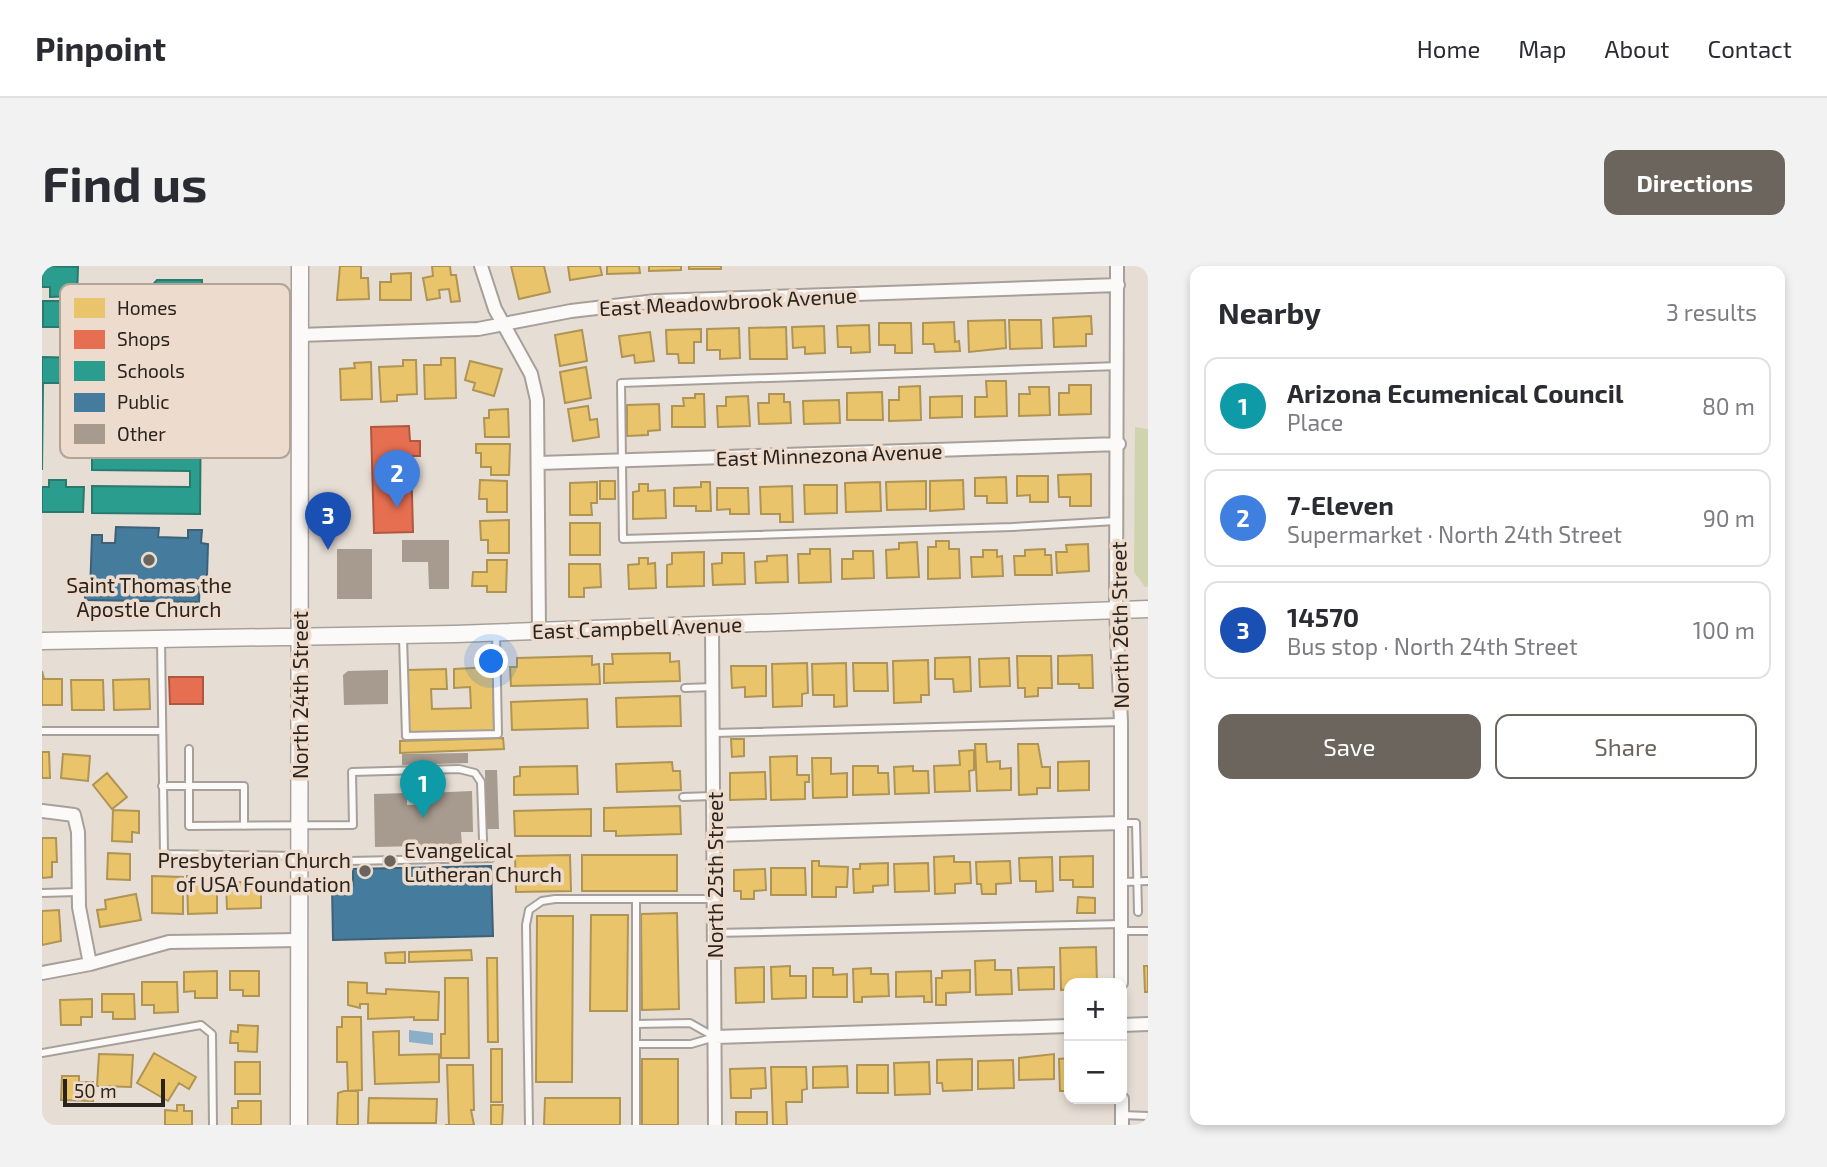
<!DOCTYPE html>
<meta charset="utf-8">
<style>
:root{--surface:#fff;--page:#f2f2f3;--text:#2b2b33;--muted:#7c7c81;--line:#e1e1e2;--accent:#6c655e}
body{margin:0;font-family:"Exo 2",sans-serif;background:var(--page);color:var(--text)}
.controls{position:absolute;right:21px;bottom:21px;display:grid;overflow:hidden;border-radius:14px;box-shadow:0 4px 10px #0003}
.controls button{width:63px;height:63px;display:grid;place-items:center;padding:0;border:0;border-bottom:2px solid var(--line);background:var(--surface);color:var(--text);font:35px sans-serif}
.scale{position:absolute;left:21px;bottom:18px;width:102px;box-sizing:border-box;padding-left:7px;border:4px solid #2a241e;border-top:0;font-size:19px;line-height:24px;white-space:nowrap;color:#2a241e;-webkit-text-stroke:5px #eddccd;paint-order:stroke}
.you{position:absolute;left:450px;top:396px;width:24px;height:24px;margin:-18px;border:5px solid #fff;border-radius:50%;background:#1a73e8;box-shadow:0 0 0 10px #1a73e833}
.badge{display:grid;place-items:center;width:46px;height:46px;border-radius:50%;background:var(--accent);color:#fff;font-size:23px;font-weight:700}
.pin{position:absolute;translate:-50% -58px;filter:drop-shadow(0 2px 4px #0008)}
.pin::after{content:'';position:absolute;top:37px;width:24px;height:21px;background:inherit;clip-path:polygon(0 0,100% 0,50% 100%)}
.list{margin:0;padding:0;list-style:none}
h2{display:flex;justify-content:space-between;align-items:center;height:91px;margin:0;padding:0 28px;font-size:30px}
h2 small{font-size:23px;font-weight:400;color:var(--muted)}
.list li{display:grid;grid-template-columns:46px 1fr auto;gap:21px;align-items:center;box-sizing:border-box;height:98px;margin:0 14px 14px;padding:0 14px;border:2px solid var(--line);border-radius:14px}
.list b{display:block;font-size:26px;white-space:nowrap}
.list p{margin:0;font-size:23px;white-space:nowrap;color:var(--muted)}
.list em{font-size:23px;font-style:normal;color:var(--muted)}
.actions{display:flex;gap:14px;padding:21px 28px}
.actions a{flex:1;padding:16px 0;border:2px solid var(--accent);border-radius:14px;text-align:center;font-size:24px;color:var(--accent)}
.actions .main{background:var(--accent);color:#fff}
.map{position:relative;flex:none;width:1106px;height:859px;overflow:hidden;border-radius:14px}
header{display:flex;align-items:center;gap:42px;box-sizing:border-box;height:98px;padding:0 35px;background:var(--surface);border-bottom:2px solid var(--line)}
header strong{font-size:33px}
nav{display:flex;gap:38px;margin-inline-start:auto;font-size:24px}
.intro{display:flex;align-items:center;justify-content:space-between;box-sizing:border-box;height:168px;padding:0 42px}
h1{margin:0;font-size:49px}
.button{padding:18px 32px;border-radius:14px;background:var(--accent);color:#fff;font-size:24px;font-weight:700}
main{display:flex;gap:42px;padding:0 42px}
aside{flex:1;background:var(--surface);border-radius:14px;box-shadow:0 4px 10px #0003}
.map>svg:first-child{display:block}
</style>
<header>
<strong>Pinpoint</strong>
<nav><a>Home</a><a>Map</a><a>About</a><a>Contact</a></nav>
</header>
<div class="intro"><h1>Find us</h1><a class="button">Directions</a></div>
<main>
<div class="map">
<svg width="1106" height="859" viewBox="0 0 1106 859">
<rect width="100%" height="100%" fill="#e6ddd4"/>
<!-- green -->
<path fill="#cfd4af" d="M1093,161L1106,163V320L1103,321L1092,306Z"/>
<!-- water -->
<path fill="#8bafc8" d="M367,764L391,767V779L367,776Z"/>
<!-- homes -->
<path fill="#e9c46a" stroke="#b09453" stroke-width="2" d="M298,0H319V12H326L327,33L295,34Z
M390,0H408L409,9H414L418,35L409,36L407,23L397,24L398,32L385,34L381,12L391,10Z
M469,0H502L508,26L477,33Z
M526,0H558L560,9L528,14Z
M565,0H597L598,7L565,8Z
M607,0H639V4L607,5Z
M647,0H679V3H647Z
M369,7V34H338V16H349V8Z
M1049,50L1050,68H1044V80L1012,81L1011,52Z
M963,54L964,82L927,86L926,55Z
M967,54H999L1000,82L968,83Z
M912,56L913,76L917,75L918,85L893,86L892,78H881V57Z
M837,57H869L870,87H853V79H837Z
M827,59L828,86L809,87V81H796L795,60Z
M782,60L783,87L763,88V81L751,82L750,61Z
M744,61L745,93H708L707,62Z
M697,62L698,92L678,93V84H665V63Z
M659,63V76H652V97H637L636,88H625L624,64Z
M540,64L545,95L518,100L513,69Z
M608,66L612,95L593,97L592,89L580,91L577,70Z
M399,92H413L414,132L383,133L382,99H399Z
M361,94H374L375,128L355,129V135L339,136L337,101L361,100Z
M428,95L460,103L452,130L431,124L433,117L423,114Z
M329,96L330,133L299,134L298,103L313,102L312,97Z
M544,101L549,132L523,137L518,106Z
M944,115H964L965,150L933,151V131H945Z
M1027,119H1049V148L1017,149V127H1027Z
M878,120L879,154L847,155V134H857V121Z
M987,121H1007L1008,149L977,150V128H988Z
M840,126L841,154H805V127Z
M653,128H662L663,161H630V140H642L641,132H653Z
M727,128H742V136H748L749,157L717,158L716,137H727Z
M706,130L708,160L676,161L675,140H684V131Z
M920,130V151L888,152V131Z
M797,134L798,157L762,158L761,135Z
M617,138L618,164L606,165V169L585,170V139Z
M546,140L548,154L555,153L557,171L531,175L526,143Z
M466,143L467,171H443L442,152H447V144Z
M434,178H468L467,209H449V201H439V187H434Z
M1049,208V240H1028V231H1017L1016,209Z
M975,210H1006V236H988V229L975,230Z
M964,211L965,237H945V230H933V212Z
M438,214L465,215V246H445V233H437Z
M921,214L922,243L888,245V215Z
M558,215H573V233H558Z
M884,215V243L845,244L844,216Z
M555,216V237H549L550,249H528V217Z
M659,216H668L669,245H654V240H632V222L659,221Z
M838,216L839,245L804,246L803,217Z
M597,218H606V225L623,224L624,252L591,253V226L597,225Z
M762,219H795V247L763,248Z
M750,220L751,256H738V248H719L718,221Z
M675,222H706L707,248H688V243L675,244Z
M467,254V287H446V274H439L438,255Z
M528,257H558V289H528Z
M894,275H907V283H917L918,312L886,313V281H894Z
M875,276L877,311L845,312L844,284L857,283V277Z
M1046,278L1047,305L1015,307L1014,286H1025L1024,279Z
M768,283H788L789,316L757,317L756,288H768Z
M1003,283V289H1009L1010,309H973L972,290H983V284Z
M941,284H955V291L960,290L961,310L930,311L929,291H941Z
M811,285H831L832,312L800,313V293H811Z
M662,286V320L625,321V299L630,298V287Z
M680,287H702L703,318L671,319L670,298L680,297Z
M745,289L746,316L714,317L713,296L725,295V290Z
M597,292H606V298L613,297L614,322L587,323L586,299L597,298Z
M445,294H465L464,326H445V320H430L431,306H445Z
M527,298H558L559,321L542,322V331H527Z
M628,387V396L637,395L638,415L562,417V398H571L570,388Z
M1050,389L1051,422H1037V418H1016V390Z
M550,390V399L557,398L558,418L469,420L468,401H475V392Z
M975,390H1009L1010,422H996V430L983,431V422H976Z
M928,391L929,425L912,426L911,413H893V392Z
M967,392L968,420L938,421L937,393Z
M886,394L887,429H879V436L852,437L851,395Z
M765,397L766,427L760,428V440L731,441L730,398Z
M804,397L805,440L792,441V429H771L770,398Z
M811,397H845L846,425H812Z
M689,400H724V430L703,431V421L690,422Z
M451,401L452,465L367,468L365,404L404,403L405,423H389L390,443L429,442L428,421L412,422V403Z
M0,405L2,413H20V439H0Z
M107,413L108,443L72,444L71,414Z
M29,414H61L62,444H30Z
M638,430L639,460L575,461L574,432Z
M545,433L546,462L470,464L469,436Z
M461,472L462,483L358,487V475Z
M689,473H702V490L690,491Z
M933,478H944L945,496L958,495V503L969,502V524L935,525Z
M976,478H996L1000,501H1008V522H995V528L977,529Z
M932,484V504L927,505L928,525L893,526L892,500L918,499L917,485Z
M0,486H7L8,512H0Z
M21,488L48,490L46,515L19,512Z
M755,490V509H767V516H763V533L729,534L728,491Z
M770,492H789V508L805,507V531L771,532Z
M1047,495V524L1016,525V496Z
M630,496L631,505H638L639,524L575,526L574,498Z
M535,500L536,528L472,529V511L478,510V501Z
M811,500H836V507H846L847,528L811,529Z
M871,500V505H886L887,527L853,528L852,501Z
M723,506L724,533L688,534V507Z
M65,507L85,531L70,543L51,519Z
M638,540L639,568L574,570V565H562V542Z
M549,543V570H473L472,545Z
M71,544L97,545V567L90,566V576L70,575Z
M0,572H14L15,596H10V611L0,612Z
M66,587L88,588V614L65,613Z
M528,589L529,625L474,626L473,590Z
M540,589H635V625H540Z
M912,590V596H928L929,617L913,618V627L893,628L892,591Z
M1051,590V621H1031V614H1018V591Z
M1010,591L1011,625L994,626V615H978L977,592Z
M770,595H777V600L806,601L805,621H794V631H770Z
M968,595L969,617L954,618V628H940L939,618H935L934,596Z
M846,597V619L831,620V626L812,627L811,603H818V598Z
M886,597L887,625L853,626L852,598Z
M729,602H763L764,629H729Z
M723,603L724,624L712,625V633H699V625H692V604Z
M110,610L141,611V648L110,647Z
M145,610H164V623L175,622V647L146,648Z
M219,615V642L185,643L184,617Z
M94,628L99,654L58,661L55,644L64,643L63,634Z
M1036,631L1053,632V647H1035Z
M17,644L19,675L0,679V645Z
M635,647L637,743L600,744L599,648Z
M549,649H586L585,745H548Z
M495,650H531L530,816H494Z
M1054,681L1055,717H1027V723L1019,724L1018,682Z
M429,684L430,694L367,696V686Z
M363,686V697H344L343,687Z
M445,692H455L456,776H446Z
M953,694V704H969L970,728L934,729L933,695Z
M748,700V710H764V732L730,733L729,701Z
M1102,700H1106V726H1103Z
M722,701V736L694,737L693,702Z
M1012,701V723L977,724L976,702Z
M771,702H791V709L805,708V731H771Z
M829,702V708H846L847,730L820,731V736H812L811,703Z
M928,704V726L904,727V739H894V712H900V705Z
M175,705V732H153V725L142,726V706Z
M188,705H217V730H201V724H188Z
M889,705L890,736H882V730L854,731V706Z
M403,712H426L427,792H399V768H403Z
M100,716H135L136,746L112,747V739H100Z
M306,716L325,717V727L344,728V723L397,726L396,754H372V751L326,753V738H318V742L306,739Z
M60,728H92L93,753H71V746H60Z
M50,733V751H39V759H19L18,734Z
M300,751H319L320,824L306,825L305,796H295V761H300Z
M196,759L216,760L215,786L196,785V777H188L189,765L196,766Z
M357,765V789L397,788V816L333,818L331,766Z
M449,783H460V836H449Z
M112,787L154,811L147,823L137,817L126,835L95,817Z
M57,788L91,789L89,821L55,820Z
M1012,788V813L977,814V792Z
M1027,792V825H1018L1017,793Z
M600,793H636V859H600Z
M930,793V824L901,825L900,817H895V794Z
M971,794L972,822L936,823V795Z
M193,796H218V828H193Z
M887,796L888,828L853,829L852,797Z
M405,799H431L432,844H429L432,859H403H407Z
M815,799H846V827H815Z
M805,800L806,821L771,822V801Z
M729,801H764L765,823L760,824V836H744L745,859H731Z
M723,802L724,822L709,823V832H689L688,803Z
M20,810H37V816H51V835L19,834Z
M302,825H316V859H295L296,827Z
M327,832L395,833L394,857H326Z
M503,832H578V859H502Z
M196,835H219V859H190V842H196Z
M135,839H142V845H150V859H123V844L135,845Z
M449,839H461L460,859H449Z
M694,846H725V859H694Z"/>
<!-- shops -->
<path fill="#e76f51" stroke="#ae5842" stroke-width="2" d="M367,160L368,175H378V190H369L371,266L332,267L329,161Z
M127,411H161V438H128Z"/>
<!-- schools -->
<path fill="#2a9d8f" stroke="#2a796d" stroke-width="2" d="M0,0L36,1L35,30L8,31V21H0Z
M115,14H160L158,248L50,247V220L148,221V205L50,204V178H148V162L50,161V135H148V119L51,118V92L149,93V71H66V55L84,56V30L100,31Z
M1,35H56V67H38V61H1Z
M0,91L42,92V117H1L0,204Z
M7,214H24V221H42L41,246H0V221H7Z"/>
<!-- public -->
<path fill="#457b9d" stroke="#3d6177" stroke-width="2" d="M74,261L117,262L116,271L146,272V264H160L159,277L166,278L165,311H158L157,336L43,334V326H48L50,269H60V277H73Z
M449,600L451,670L291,674L290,620L311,619V603Z"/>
<!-- building -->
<path fill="#a79a8e" d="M360,274H407V323H387L386,296H360Z
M295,283H330V333H295Z
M346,404V438L302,439L301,409L306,405Z
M426,487V497L360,499V488Z
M443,504H455L457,563H444Z
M430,525L431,566H419L420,579L333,581L332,528L365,527V539L386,538L385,527Z"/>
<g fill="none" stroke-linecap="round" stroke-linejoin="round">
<defs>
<path id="lane" d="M1074,255L970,261L581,273L579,117L1077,100
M361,371L364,470L456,468L454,367
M119,374L122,588L255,590
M643,422L671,421
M0,465H120
M672,467L1079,456
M147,483V560L311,559L310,506L417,503L433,507L439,516L441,574
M120,520H202V560
M641,531L670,530
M1079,557H1094L1096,646
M259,596L449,592
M1080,616L1106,615
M0,627L35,626
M594,633V859
M1079,665H1106
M672,667L1079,658
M594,758L648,757L671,770
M594,778H649L673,771
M0,787L159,759L170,768L171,859
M1080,849L1106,850
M487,859L484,659L487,644L500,635L513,633H671"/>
<path id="street" d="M439,0L453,43L489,108L495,134L497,364
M1075,0L1074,344L1079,456V717
M257,69L436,63L529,45L614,35L1076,19
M497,197L1077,178
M670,359L673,859
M0,545L32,549L36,566L37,641L48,698
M671,569L1079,557
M0,707L48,698L127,676L257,674
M1080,759L1106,758
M673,771L1027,760
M1080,833V859"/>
<path id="secondary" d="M0,375L413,368L1106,343
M257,859L258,0"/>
</defs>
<!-- lane casing -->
<use href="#lane" stroke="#a7a09a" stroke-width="10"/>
<!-- street casing -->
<use href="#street" stroke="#a7a09a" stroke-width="16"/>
<!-- secondary casing -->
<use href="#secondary" stroke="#a7a09a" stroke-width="19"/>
<!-- lane -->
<use href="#lane" stroke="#fbfaf9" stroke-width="6"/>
<!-- street -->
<use href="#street" stroke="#fbfaf9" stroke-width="12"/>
<!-- secondary -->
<use href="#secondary" stroke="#fbfaf9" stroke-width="16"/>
</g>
<!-- markers -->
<g fill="#6c655e" stroke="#eddccd" stroke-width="2.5">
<circle cx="107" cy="294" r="7"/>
<circle cx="348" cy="595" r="7"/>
<circle cx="323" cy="605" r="7"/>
</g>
<g text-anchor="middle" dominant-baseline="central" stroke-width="7" stroke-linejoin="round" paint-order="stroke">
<!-- street labels -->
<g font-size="21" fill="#2a241e" stroke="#eddccd">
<text transform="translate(686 35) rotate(-3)">East Meadowbrook Avenue</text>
<text transform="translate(787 188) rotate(-2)">East Minnezona Avenue</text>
<text transform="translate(1077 359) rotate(-91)">North 26th Street</text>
<text transform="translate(595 361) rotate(-2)">East Campbell Avenue</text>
<text transform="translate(257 429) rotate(-90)">North 24th Street</text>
<text transform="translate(672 609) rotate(-90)">North 25th Street</text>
</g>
<!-- poi labels -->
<g font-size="21" fill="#2a241e" stroke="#eddccd">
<text x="107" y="318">Saint Thomas the<tspan x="107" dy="24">Apostle Church</tspan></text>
<text x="362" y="583" text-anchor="start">Evangelical<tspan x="362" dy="24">Lutheran Church</tspan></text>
<text x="309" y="593" text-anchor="end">Presbyterian Church<tspan x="309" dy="24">of USA Foundation</tspan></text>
</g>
</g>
<!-- legend -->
<rect x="18" y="18" width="230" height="174" rx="10" fill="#eddccd" stroke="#b2a598" stroke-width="2"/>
<rect x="32" y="32" width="31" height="20" fill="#e9c46a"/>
<rect x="32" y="64" width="31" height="19" fill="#e76f51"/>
<rect x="32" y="95" width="31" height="20" fill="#2a9d8f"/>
<rect x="32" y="127" width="31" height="19" fill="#457b9d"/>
<rect x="32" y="158" width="31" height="20" fill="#a79a8e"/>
<g font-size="19" fill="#2a241e">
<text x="75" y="49">Homes</text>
<text x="75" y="80">Shops</text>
<text x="75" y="112">Schools</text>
<text x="75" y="143">Public</text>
<text x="75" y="175">Other</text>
</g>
</svg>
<div class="controls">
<button>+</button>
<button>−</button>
</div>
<div class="scale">50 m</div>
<div class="you"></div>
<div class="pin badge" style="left:381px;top:552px;background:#0f9aa8">1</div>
<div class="pin badge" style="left:355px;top:242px;background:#3f7fe0">2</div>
<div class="pin badge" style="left:286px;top:284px;background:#1a4fb4">3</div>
</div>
<aside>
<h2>Nearby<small>3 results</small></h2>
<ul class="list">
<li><span class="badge" style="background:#0f9aa8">1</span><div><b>Arizona Ecumenical Council</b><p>Place</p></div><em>80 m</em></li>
<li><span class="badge" style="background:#3f7fe0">2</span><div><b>7-Eleven</b><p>Supermarket · North 24th Street</p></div><em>90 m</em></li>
<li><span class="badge" style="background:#1a4fb4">3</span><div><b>14570</b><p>Bus stop · North 24th Street</p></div><em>100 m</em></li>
</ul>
<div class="actions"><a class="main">Save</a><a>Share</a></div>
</aside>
</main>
